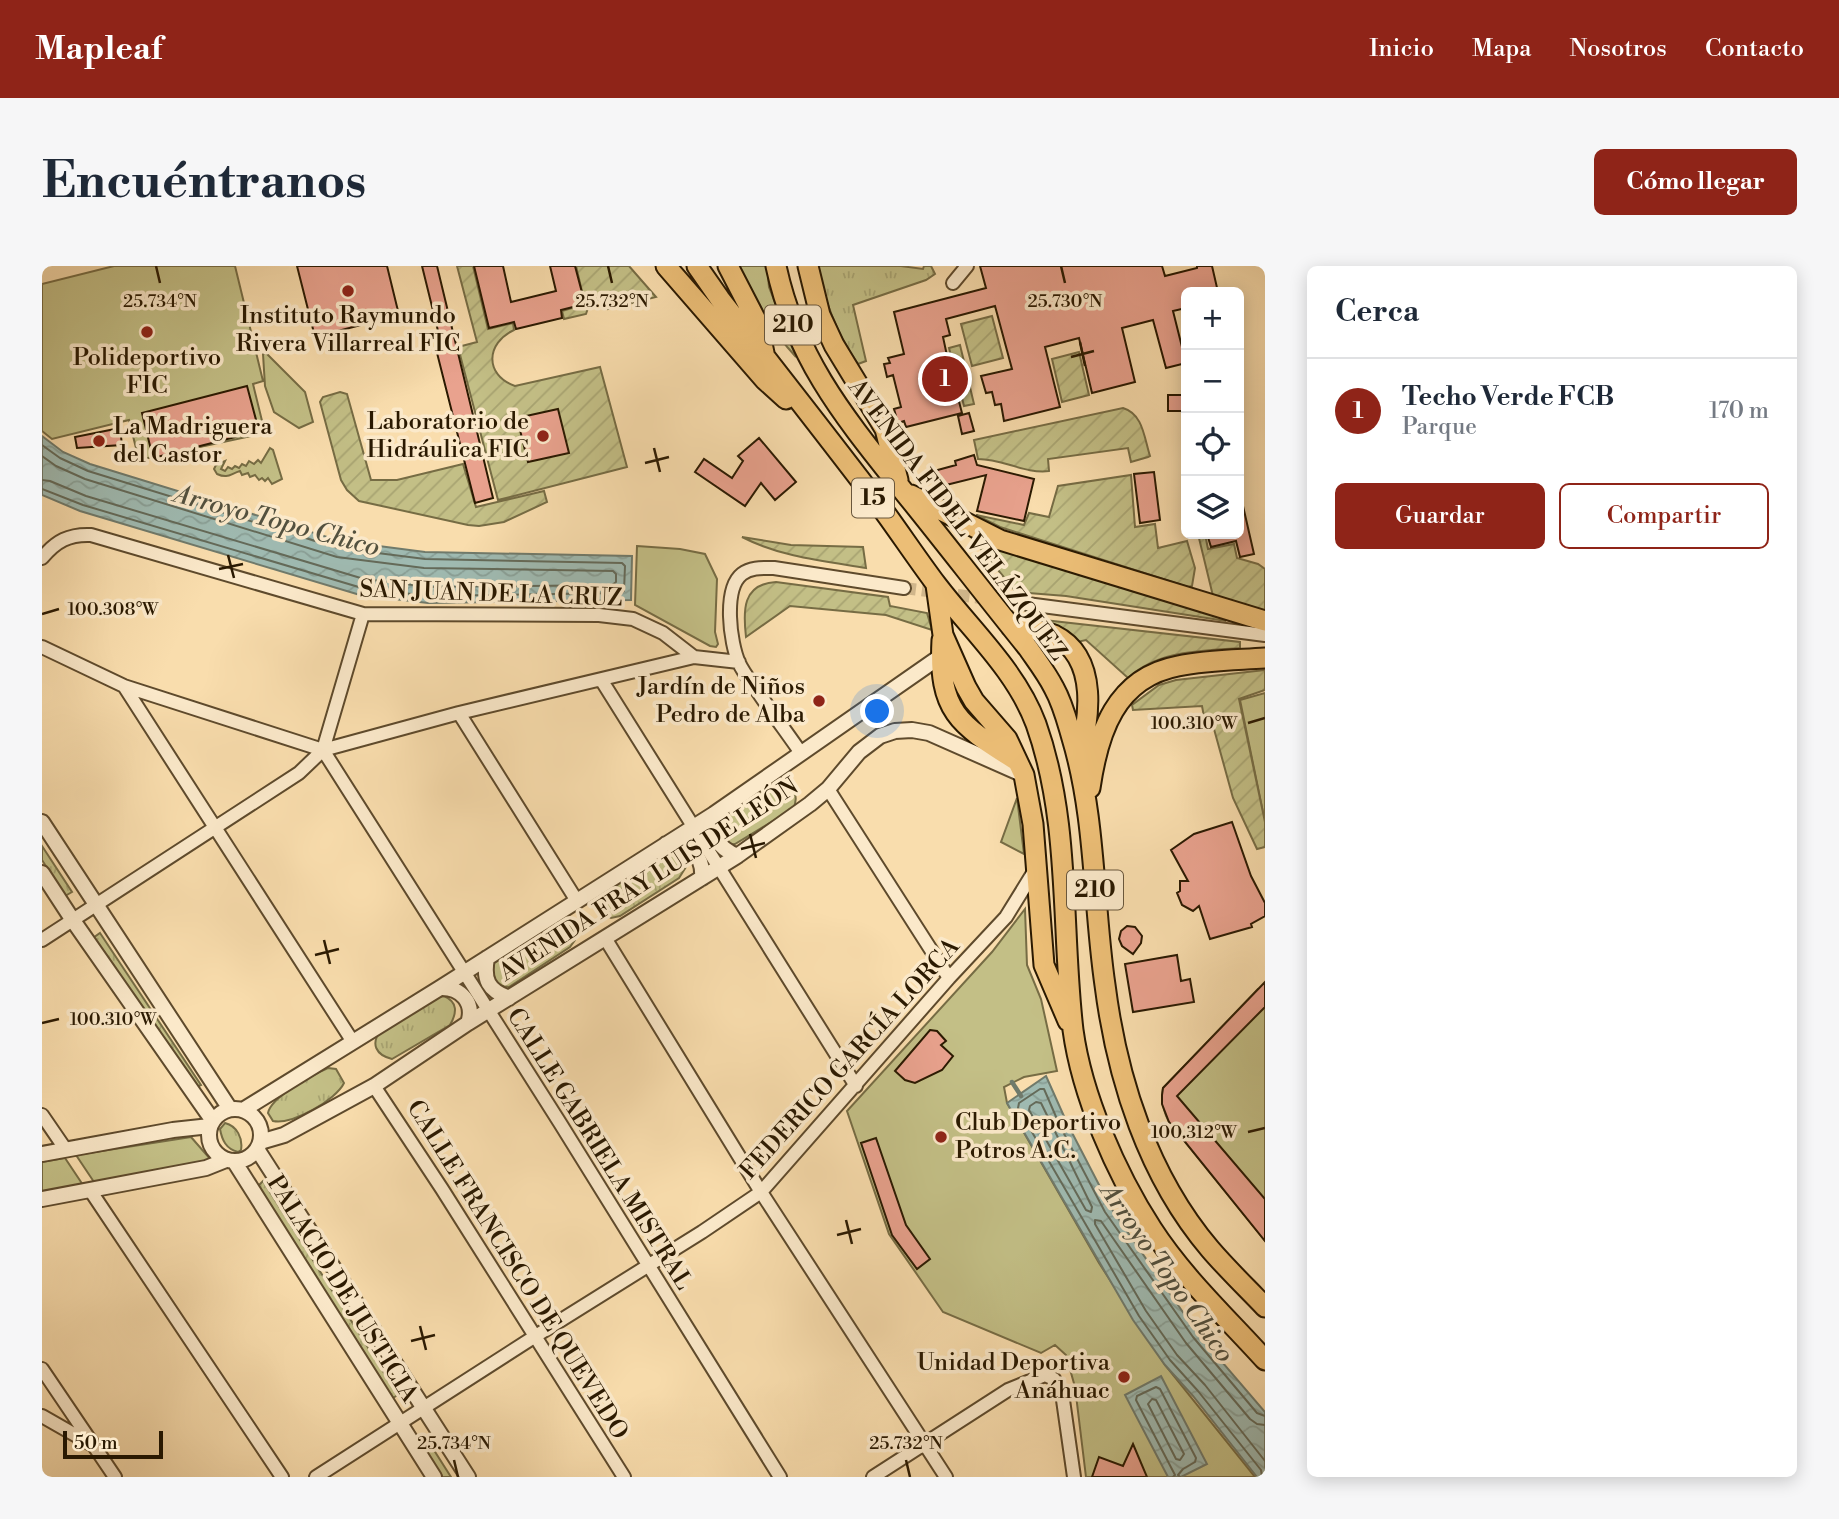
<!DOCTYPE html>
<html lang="es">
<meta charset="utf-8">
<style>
:root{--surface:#fff;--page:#f6f6f7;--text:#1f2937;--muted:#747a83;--line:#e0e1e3;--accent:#8f2418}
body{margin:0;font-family:"Libre Bodoni",serif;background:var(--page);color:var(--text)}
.controls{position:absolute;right:21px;top:21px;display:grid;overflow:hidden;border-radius:10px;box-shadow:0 4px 18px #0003}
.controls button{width:63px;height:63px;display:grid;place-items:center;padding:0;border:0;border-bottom:2px solid var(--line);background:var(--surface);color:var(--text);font:35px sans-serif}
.scale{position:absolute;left:21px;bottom:18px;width:100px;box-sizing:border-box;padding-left:7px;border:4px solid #2a1901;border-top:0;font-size:19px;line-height:24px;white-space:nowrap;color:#2a1901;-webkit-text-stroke:5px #fbe9ca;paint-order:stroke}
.you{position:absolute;left:836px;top:446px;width:24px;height:24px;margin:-18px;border:5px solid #fff;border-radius:50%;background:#1a73e8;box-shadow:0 0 0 10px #1a73e833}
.badge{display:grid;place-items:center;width:46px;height:46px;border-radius:50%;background:var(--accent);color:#fff;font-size:23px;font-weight:700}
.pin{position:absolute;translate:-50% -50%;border:4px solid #fff;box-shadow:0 2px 7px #0006}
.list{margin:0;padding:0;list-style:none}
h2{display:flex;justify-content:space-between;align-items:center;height:91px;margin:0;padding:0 28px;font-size:30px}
h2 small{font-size:23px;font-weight:400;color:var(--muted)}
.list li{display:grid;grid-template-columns:46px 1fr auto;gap:21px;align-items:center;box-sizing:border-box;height:105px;padding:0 28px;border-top:2px solid var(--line)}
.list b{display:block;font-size:26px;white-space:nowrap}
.list p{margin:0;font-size:23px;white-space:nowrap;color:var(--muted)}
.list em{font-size:23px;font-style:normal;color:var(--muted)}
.actions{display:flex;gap:14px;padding:21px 28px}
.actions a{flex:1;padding:16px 0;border:2px solid var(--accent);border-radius:10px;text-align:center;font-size:24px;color:var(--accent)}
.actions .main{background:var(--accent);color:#fff}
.icon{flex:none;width:38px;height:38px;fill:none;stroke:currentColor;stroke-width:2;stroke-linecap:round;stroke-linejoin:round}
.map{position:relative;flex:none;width:1223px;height:1211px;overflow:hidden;border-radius:10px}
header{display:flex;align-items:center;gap:42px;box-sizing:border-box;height:98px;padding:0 35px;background:var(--accent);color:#fff}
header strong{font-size:33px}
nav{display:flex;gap:38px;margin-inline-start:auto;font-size:24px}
.intro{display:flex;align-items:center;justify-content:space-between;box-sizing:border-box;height:168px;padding:0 42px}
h1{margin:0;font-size:49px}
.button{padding:18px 32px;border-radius:10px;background:var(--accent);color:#fff;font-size:24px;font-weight:700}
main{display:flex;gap:42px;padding:0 42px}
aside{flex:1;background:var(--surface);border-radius:10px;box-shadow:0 4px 18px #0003}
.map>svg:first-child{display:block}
</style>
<header>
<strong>Mapleaf</strong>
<nav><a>Inicio</a><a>Mapa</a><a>Nosotros</a><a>Contacto</a></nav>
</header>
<div class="intro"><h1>Encuéntranos</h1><a class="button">Cómo llegar</a></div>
<main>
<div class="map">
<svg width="1223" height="1211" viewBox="0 0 1223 1211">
<defs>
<pattern id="grass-tufts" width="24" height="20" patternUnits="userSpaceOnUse" patternTransform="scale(1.75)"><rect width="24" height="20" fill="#c3bf86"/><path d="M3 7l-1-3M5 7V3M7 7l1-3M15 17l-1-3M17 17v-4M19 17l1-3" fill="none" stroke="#a8a472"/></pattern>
<pattern id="garden-furrows" width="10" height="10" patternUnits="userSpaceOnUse" patternTransform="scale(1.75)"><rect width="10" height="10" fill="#c3bf86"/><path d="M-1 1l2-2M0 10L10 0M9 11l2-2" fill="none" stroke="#a8a472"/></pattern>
<pattern id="water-waves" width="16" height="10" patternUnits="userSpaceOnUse" patternTransform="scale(1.75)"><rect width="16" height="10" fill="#9fbab1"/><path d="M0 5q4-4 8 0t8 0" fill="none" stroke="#899f96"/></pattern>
</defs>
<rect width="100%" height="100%" fill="#f9ddad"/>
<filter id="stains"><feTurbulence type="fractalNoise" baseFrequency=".00286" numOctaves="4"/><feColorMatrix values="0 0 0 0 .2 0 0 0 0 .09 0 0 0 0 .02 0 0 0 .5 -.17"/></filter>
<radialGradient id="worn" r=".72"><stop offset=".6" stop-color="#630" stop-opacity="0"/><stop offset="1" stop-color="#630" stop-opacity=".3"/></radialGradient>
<!-- grass -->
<path fill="url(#grass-tufts)" stroke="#766c44" stroke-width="2" d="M774,0H859L881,3L882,0H889L893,8L884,14L811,39L824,95L816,98C794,67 784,36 774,0Z
M918,79L924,104L913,106L907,82Z
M926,113L932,138L922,140L916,116Z
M739,516C753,520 757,531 751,543L693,578L686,579L676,572L677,552Z
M0,580L30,626L23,630L0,594Z
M629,583L636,584L645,590L644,601L637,612L578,650L569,652L557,645L554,633L558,626Z
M514,655H523L532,666L533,674L528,681L467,721L453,719L448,713L449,695Z
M58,667L159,819L152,822L51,672Z
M402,730C416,736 415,747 408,759L350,793C334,789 328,778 339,764L392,732Z
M286,802L294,803L302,817C294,834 250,859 231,855L226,847C229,831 270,809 286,802Z
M183,857C195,860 201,872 199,884L196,886C184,883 180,874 178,863Z
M221,915L356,1129L349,1133L215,921Z
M383,1170L409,1211H400L377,1175Z"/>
<!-- park -->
<path fill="#c3bf86" stroke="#766c44" stroke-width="2" d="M72,0H193L221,115L211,118L223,167L97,194L87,154L10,173L0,165V18Z
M694,0H725L727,21L754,91C728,63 711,33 694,0Z
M224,87L263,126L271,156L257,162L232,146L223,120L221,88Z
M228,182L231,184L240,213L230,218L226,212L223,215L220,212L217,214L213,209L208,211L206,207L200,209L198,205C188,208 186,213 175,208L172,203L174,199L183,195L179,203L183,205L186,201L190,203L193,200L197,202L200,198L204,200L207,195L212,198L216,194L219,197Z
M595,280L638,283L663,288L675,313L673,366L676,378L674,381L668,380L593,339Z
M1223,427V556L1198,434Z
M975,532L982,588L959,576Z
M983,643L985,699L999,733L1015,805L982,811L962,821L965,837L1057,997L1123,1099L1213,1211H1044L1033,1121L1024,1089L1013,1079L999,1087L901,1046L847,968L805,845L950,686Z
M1223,722V975L1127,856C1121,845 1119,835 1121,822L1216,723Z
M149,871L170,895L52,916L34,889Z
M23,892L41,919L0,926V896Z"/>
<!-- garden -->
<path fill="url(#garden-furrows)" stroke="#766c44" stroke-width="2" d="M415,0H431L446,63L471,57L472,64C444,77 442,109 473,120L558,101L585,201L456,234L416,81L435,76Z
M534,0H587L614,31L566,43L562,33L548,36L544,48L522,53L520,45L543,38Z
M950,50L961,92L930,100L919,58Z
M1037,86L1047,129L1020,136L1010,93Z
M906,102L911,121L899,124L895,105Z
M298,126L305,128L329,214H355L421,198L434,241L502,225L505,236L462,256L437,260L426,259L317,235L305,224L299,214L278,136L281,131Z
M1081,142C1101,148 1102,171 1108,190L1106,191L1089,196L1086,182L1006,193L1007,205C983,208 961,193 936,193L932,174Z
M1089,209L1093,261L1113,258L1116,282L1145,275L1153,302L1150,320L1146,321L958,261L934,249L982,259L987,247L1007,251L1016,220Z
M1156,268H1163L1166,283L1192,278L1195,292L1216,298L1223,303V346L1171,330Z
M700,271L749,279L821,281L824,302C781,295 739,291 700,271Z
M929,271L961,285L1177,350L1184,355L1024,330L974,326Z
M734,316L846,331L848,340L885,347L890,364L844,349L748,340L704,371C701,345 700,318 734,316Z
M993,353L1198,376V382C1160,385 1116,384 1086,412L1044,374L1035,376L1016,360L997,357Z
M1223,404V424L1197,433L1223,556V581L1215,583L1191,532L1172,463L1164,461L1160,440L1091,444L1090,439L1117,419L1134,414Z"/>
<!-- water -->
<path fill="url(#water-waves)" stroke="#707a6b" stroke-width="2" d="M0,170L21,186L48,198L298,275L383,286L590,290L589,334L386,337L318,329L38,245L0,229Z
M1004,810L1025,857L1069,942L1156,1068L1223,1146V1211H1215L1151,1130L1123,1099L1091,1054L965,837Z
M1119,1110L1165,1198L1139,1211H1126L1083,1129Z"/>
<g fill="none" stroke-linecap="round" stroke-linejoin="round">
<!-- shore -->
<path stroke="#646a59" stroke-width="2" d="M0,179L18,192L46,205L296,282L383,293L580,297L583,300L582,325L579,327L386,330L320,322L41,239L0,223
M0,190L14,200L43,213L295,291L382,302L571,305L574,308V316L570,319L387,321L322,313L44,230L8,215L0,214
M994,836L999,837L1050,941L1049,946L1044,944L987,844L988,840Z
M1110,1133L1114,1134L1142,1188L1138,1194L1134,1193L1106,1138Z
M1223,1159L1215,1158L1208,1153L1144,1077L1059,955L1053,954V958L1104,1045L1135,1089L1163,1119L1223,1195
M1131,1211L1133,1209L1094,1134L1095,1130L1114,1121L1118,1123L1154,1192L1153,1196L1141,1203L1136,1209L1138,1211
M1220,1211L1219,1204L1156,1125L1128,1094L1097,1050L976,842L977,837L998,823H1002L1018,860L1063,946L1151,1071L1215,1147L1223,1150"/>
<!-- stream -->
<path stroke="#707a6b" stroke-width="4.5" d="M970,816L979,830"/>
</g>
<!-- building -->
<path fill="#e9a28e" stroke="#2a1901" stroke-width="2" d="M255,0H345L357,49L273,71Z
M380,0H395L451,232L433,237L395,87L401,85Z
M432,0H461L469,36L514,25L508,0H533L543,38L519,44L520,52L474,63L472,56L447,62Z
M938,0H1120L1123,10L1155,2V0H1170L1176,26H1144V42L1131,45L1144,97L1124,102L1111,54L1080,62L1093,116L1050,127L1037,72L1003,81L1018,141L962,155L959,138L953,139L950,126L944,127L939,110L970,103L953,40L904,53L908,69L901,71L907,99L893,102L899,128L914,124L920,147L864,161L862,155L856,157L852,143L859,141L851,109L845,111L842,98L848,97L846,92L862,88L852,46L944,22Z
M205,120L217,165L111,192L100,147Z
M1126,129H1144V145H1126Z
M516,143L527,187L486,196L475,152Z
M927,147L932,165L920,168L916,150Z
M78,162L80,179L35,182L33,171Z
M717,172L754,216L733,234L719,217L703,240L653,206L662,193L690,212L701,195L696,190Z
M932,189L935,199L992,213L982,255L935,245L944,209L896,221L892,205L914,199L913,195Z
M1112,206L1118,254L1098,257L1092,208Z
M1201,240L1212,288L1198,291L1194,275L1169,281L1165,268H1197V241Z
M1190,556L1209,610L1223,637V650L1209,658L1210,661L1168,673L1157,640L1151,645L1140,639L1135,627L1138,625V615H1146L1129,584L1152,568Z
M1085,660L1093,661L1100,670L1099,677L1091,688L1080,680L1077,673L1079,665Z
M1135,689L1139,715L1148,713L1152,736L1091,746L1083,698Z
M1223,716V741L1135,830L1223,933V975L1127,856L1120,838V829L1121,822Z
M888,764L895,765L904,775L899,779L911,790L900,804L873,817L863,814L853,805Z
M834,872L864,959L888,993L875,1003L850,969L819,877Z
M1091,1178L1105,1211H1050L1057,1191L1081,1200Z"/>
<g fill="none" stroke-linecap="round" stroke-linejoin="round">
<!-- minor-tunnel -->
<path stroke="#d0b68b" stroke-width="12" stroke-dasharray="12 6" stroke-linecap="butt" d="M862,322L985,338"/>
<defs>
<path id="minor" d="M911,17L925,0
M0,292C14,275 27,268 49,269L321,348L557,349L591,353L621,367L652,391
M985,338L1223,369
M321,348L281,484L518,857L738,1211
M0,381L82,420L281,484L417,447L652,391L697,396
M560,415L814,820
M82,420L311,776
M417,447L535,635
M759,487C745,467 731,448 718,429C711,418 702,408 697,397C688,377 681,323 700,308C709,301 721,302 732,302L862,322
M786,523L907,712
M563,672L719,926L904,1211
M0,674L257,507L281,484
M332,820L400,923L582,1211
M0,849L24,884
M48,924L240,1211
M0,1103L73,1211
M0,1150L49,1178
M274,1211L492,1071L660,966L719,926L907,712L964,651L993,604
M831,1211L966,1124L1003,1109L1012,1113L1020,1127L1032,1211"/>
<path id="tertiary" d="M672,548C669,570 675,581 695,590
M0,556L188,843
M624,578C646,576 662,589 660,612
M0,607L30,653L171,855
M445,692C441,714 446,724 467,732
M398,722C419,721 433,737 426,757
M167 869a26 26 0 1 1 52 0a26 26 0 1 1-52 0Z
M201,844L398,722L672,548L899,390
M218,876L242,869L332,820L426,757L695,590L768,538L786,523L817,486L838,470L853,465L870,464L887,467L982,509
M215,883L426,1211
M0,888L131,864L168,860
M192,895L392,1211
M0,933L164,902L184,894"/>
<path id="trunk" d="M624,0L723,114L744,133
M655,0L678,33C730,100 782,166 833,233C854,261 873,290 894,318C928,363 974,404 994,458C1029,556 1019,663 1031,764C1040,830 1074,907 1110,963C1141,1011 1185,1052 1223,1094
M686,0L716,58L722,87
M734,0C754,94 804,153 862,226C904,278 944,330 986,382C995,395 1005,408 1012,422C1021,438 1025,455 1030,472C1054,552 1051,637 1063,719C1075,813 1106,910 1168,983C1185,1003 1205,1022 1223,1041
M766,0L778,49L792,79L843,163L856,214
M869,229L958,274L1223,355
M894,319L901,369L924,421L932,435L965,473L982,509L991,558L1002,699L1026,755
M969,361C982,363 1000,363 1012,369C1058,392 1047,455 1037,494
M900,374C896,447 918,459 975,495
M1048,522C1056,467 1073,412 1136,400C1165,394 1194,394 1223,392"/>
</defs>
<!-- minor casing -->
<use href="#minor" stroke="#5e4a2c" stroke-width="16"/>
<!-- tertiary casing -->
<use href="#tertiary" stroke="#5e4a2c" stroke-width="18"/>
<!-- trunk casing -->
<use href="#trunk" stroke="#2a1901" stroke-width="23"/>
<!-- minor -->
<use href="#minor" stroke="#fbe9ca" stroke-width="12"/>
<!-- tertiary -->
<use href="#tertiary" stroke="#fbe9ca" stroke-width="14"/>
<!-- trunk -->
<use href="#trunk" stroke="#ecbe76" stroke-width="19"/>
</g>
<!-- ticks -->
<path fill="none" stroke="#2a1901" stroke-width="2.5" d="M114,0L118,17M566,0L570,17M1019,0L1023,17M1038,76L1043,100M1029,91L1052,85M612,182L618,206M603,197L627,191M186,289L192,312M177,303L201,298M0,348L17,343M1206,457L1223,452M708,568L714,592M699,583L723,577M282,674L288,698M273,689L297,683M0,757L17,753M1206,866L1223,862M804,954L810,978M795,969L819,963M378,1060L384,1084M369,1075L393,1069M412,1194L416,1211M864,1194L868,1211"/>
<!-- markers -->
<g fill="#8f2418" stroke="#fbe9ca" stroke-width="2.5">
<circle cx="306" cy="25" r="7"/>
<circle cx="105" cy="66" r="7"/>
<circle cx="501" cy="170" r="7"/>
<circle cx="57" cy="175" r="7"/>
<circle cx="777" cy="435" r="7"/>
<circle cx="899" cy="871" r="7"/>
<circle cx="1082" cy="1111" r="7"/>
</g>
<g text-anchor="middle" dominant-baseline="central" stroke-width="7" stroke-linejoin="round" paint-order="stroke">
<!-- shield labels -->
<g fill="#fbe9ca" stroke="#69573d" stroke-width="2">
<rect x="723" y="39.5" width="56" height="39" rx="5"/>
<rect x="810" y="212.5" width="42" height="39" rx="5"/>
<rect x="1025" y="604.5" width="56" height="39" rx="5"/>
</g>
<g font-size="23" font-weight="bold" fill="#2a1901">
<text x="751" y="59">210</text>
<text x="831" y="232">15</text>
<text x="1053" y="624">210</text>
</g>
<!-- poi labels -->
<g font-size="24" fill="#2a1901" stroke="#fbe9ca" text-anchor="end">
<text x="306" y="50" text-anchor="middle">Instituto Raymundo<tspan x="306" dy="28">Rivera Villarreal FIC</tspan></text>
<text x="105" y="92" text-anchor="middle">Polideportivo<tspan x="105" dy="28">FIC</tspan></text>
<text x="487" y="156">Laboratorio de<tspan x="487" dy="28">Hidráulica FIC</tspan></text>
<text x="71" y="161" text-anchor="start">La Madriguera<tspan x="71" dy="28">del Castor</tspan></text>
<text x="763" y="421">Jardín de Niños<tspan x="763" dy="28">Pedro de Alba</tspan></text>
<text x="913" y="857" text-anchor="start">Club Deportivo<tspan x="913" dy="28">Potros A.C.</tspan></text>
<text x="1068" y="1097">Unidad Deportiva<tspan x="1068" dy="28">Anáhuac</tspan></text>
</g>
<!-- street labels -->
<g font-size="24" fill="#2a1901" stroke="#fbe9ca">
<text transform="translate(915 254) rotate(53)">AVENIDA FIDEL VELÁZQUEZ</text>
<text transform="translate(449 328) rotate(2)">SAN JUAN DE LA CRUZ</text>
<text transform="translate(607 614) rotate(-33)">AVENIDA FRAY LUIS DE LEÓN</text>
<text transform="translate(808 793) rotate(-48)">FEDERICO GARCÍA LORCA</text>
<text transform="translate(557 883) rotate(58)">CALLE GABRIELA MISTRAL</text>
<text transform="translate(475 1004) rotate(58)">CALLE FRANCISCO DE QUEVEDO</text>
<text transform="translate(300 1023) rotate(58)">PALACIO DE JUSTICIA</text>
</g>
<!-- water labels -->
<g font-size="26" font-style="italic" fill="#53513f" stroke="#fbe9ca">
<text transform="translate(235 255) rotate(15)">Arroyo Topo Chico</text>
<text transform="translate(1125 1007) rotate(55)">Arroyo Topo Chico</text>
</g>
</g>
<g font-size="18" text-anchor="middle" fill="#2a1901" stroke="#fbe9ca" stroke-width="7" stroke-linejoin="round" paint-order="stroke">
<text x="118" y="41">25.734°N</text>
<text x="570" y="41">25.732°N</text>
<text x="1023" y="41">25.730°N</text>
<text x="71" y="349">100.308°W</text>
<text x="1152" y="463">100.310°W</text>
<text x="71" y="759">100.310°W</text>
<text x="1152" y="872">100.312°W</text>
<text x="412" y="1183">25.734°N</text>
<text x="864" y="1183">25.732°N</text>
</g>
<rect width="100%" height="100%" filter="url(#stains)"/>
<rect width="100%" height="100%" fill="url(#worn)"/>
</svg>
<div class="controls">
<button>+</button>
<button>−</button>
<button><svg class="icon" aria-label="locate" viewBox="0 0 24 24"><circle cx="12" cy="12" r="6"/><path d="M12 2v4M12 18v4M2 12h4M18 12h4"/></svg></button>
<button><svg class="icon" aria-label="layers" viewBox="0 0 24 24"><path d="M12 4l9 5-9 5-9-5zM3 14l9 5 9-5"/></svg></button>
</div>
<div class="scale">50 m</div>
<div class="you"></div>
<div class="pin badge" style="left:903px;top:113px">1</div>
</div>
<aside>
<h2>Cerca<small></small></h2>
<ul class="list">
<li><span class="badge">1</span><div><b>Techo Verde FCB</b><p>Parque</p></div><em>170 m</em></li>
</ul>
<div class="actions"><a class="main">Guardar</a><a>Compartir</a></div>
</aside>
</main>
